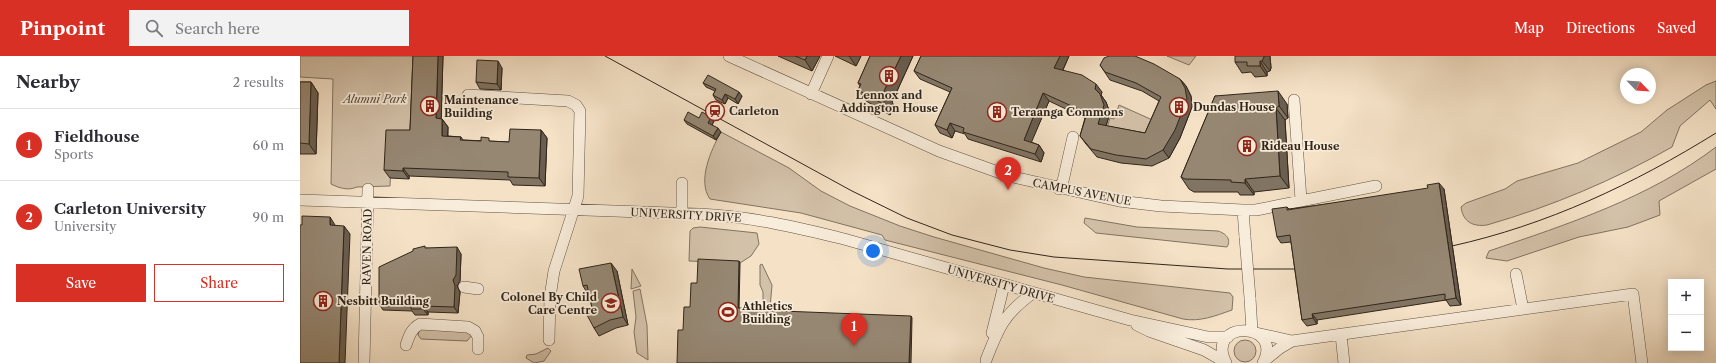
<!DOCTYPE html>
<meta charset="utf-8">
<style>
:root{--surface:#fff;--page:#f2f2f3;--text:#2b2b33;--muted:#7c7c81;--line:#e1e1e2;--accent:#d93025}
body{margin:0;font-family:"Libre Caslon Text",serif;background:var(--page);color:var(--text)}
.controls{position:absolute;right:12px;bottom:12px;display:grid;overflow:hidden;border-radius:0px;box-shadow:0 2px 10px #0003}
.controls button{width:36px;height:36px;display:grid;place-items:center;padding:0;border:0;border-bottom:1px solid var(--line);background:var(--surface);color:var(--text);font:20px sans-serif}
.compass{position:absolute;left:1320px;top:12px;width:36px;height:36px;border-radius:50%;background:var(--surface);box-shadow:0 2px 10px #0003;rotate:115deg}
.you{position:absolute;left:573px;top:195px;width:14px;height:14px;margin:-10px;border:3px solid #fff;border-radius:50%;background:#1a73e8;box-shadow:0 0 0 6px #1a73e833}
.badge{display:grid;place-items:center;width:26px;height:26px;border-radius:50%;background:var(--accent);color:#fff;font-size:13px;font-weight:700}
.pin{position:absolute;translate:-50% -33px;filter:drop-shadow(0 1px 2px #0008)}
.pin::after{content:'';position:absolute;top:21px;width:14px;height:12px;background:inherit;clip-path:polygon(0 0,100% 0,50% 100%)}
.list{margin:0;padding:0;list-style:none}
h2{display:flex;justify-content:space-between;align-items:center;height:52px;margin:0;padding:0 16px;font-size:17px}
h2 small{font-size:13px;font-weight:400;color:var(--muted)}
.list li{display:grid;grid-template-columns:26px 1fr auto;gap:12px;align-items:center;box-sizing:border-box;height:72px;padding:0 16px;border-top:1px solid var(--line)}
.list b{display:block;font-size:15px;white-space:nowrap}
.list p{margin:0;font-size:13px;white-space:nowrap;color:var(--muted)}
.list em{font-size:13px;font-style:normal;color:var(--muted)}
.actions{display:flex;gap:8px;padding:12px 16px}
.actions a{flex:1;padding:9px 0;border:1px solid var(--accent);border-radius:0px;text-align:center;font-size:14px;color:var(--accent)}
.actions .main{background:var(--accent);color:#fff}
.icon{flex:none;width:22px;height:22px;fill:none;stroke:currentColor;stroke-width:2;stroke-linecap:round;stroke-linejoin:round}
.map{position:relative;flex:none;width:1416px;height:307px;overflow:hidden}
header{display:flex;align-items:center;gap:24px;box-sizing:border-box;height:56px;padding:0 20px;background:var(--accent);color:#fff}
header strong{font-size:19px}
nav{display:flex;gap:22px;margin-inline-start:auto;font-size:14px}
.search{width:280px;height:36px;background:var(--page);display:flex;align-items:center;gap:10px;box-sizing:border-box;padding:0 14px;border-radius:0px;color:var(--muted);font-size:15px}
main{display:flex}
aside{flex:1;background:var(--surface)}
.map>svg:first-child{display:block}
</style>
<header>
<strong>Pinpoint</strong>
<div class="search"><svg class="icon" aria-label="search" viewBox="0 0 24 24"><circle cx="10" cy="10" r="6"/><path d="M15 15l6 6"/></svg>Search here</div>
<nav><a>Map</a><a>Directions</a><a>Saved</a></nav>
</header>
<main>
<aside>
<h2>Nearby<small>2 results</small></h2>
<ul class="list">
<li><span class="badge">1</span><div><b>Fieldhouse</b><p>Sports</p></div><em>60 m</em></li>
<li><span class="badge">2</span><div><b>Carleton University</b><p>University</p></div><em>90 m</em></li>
</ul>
<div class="actions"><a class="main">Save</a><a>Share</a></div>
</aside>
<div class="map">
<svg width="1416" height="307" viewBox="0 0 1416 307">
<rect width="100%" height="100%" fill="#f4e1c6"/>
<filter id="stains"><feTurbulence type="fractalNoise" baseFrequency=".005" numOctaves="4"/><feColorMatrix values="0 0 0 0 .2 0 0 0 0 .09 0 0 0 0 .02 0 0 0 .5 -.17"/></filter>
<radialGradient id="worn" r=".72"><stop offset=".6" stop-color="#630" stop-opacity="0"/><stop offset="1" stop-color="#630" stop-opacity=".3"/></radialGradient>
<!-- green -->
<path fill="#d3c1a9" stroke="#827361" d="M0,0H119L115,83L92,82L90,130L57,131C48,135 39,132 31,128L33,23L0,21Z
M867,0H896L889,9Z
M1416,25V53L1410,44L1380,70L1372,91C1314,124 1253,150 1187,169C1173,171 1163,166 1161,151L1166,147L1205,133L1217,125L1278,107L1341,76L1367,54L1406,29Z
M819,49L857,66L849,83L806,75L810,62L814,63Z
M421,76L489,112L521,135L550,150L600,170L634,181L744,212L784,221L930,237L933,241L932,254C915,260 900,266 883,263L762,229L585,184L582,179L501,157L410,143C397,125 411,94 421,76Z
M1416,91V113L1359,145L1360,159L1328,171L1279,181L1207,205L1186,202L1189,195C1268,168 1349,142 1416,91Z
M785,162L837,171L918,175C925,177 932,183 927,191L796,177L784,167Z
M400,171L457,177L459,188L451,200L440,207L389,205L390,175L393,172Z
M462,208L472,229L470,252L463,251V236L460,229V209Z
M332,213L341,230L331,233Z
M340,233L347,269L348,304L337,297L334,276L336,261L333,235Z
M120,272L167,273L172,279L167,285L121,283L118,279Z
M934 295a11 11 0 1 1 22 0a11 11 0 1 1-22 0Z
M248,292L251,295L244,305L234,307L226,302L227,299L236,298Z"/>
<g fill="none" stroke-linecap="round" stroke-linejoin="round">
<defs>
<path id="minor" d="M429,0L639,95L709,120L819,145L861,150L943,154H956L1076,130
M511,38L528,0
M168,39L268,45L276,49L280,55L278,140L254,215L250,241L249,284
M994,44L1001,144
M382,127V158
M759,133L763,125L773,81
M0,144L399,158C448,160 496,171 544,183L830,264L908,281H928
M943,154L945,181
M1216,218L1223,253
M164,231L178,233
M950,242L952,275
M837,269L849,275L904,294L925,306
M692,277L704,229
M956,277L992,285L1333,238L1342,307
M1041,279L1044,307
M106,289C109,280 111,273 120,268L168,271L175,275L178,281V293
M686,304C699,271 704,258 733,237
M964,305L980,292L992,285
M64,307L68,133
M926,307C904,263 985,265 963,307"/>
</defs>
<!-- minor casing -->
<use href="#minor" stroke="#625444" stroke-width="12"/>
<!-- minor -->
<use href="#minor" stroke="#f8ecda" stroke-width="11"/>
<!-- tram -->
<path stroke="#312519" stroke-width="1" d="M305,0L552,135L607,162L652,179L710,194L754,201L928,213H998
M1152,190C1247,169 1334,128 1416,77"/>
<defs>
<path id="minor-bridge" d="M945,181L950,242"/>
</defs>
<!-- minor-bridge casing -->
<use href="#minor-bridge" stroke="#625444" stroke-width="12" stroke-linecap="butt"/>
<!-- minor-bridge -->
<use href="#minor-bridge" stroke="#f8ecda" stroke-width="11"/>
</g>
<!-- wall -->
<path fill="#817463" stroke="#312519" d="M113,0H143L141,62L142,63L148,71V80L161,81L163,84L209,86L241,74L247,82L245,130L213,129L210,124L109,120V123L90,122L84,114L110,74Z
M478,0H520L512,15Z
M535,0H561L556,10Z
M570,0H613L592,46L594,50L590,59L566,45L558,34L560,30L558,27Z
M621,0H769L763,14L802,36L801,39L806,46L810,57L806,70L845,77L859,45L842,35L810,24L800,9L880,23L886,30L891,40L892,51L880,82L869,102L852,110L821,107L797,101L786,88L780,80L785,62L749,45L731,86L739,89L744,97L741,106L668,83L665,78L655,75L652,82L640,77L635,69L650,36L620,23L614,15Z
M970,0L971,12L970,15L967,16V20L955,21L951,16L942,17L935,6Z
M202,12L201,34L180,33L176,26Z
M0,26H11L18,37L16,98H0Z
M403,27L442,40L438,48L428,42L425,48L416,44L413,39L415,35L406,31Z
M915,40L987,48L988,62L985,64L989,132L954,136V139H940L938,136H894L889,133L881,121Z
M411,61L414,65L412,69L421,76L416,84L387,68L384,64L399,62Z
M1144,133L1161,249L1150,250L1146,244L1017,264V268L1007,270L1002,264L991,186L981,187L977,181L987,151L989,153Z
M126,192L161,198L160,225L157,230L160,236L158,257L128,256V259H115L112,255L83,254L79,248Z
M317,215L328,269L316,272L299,280L294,272L293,256L289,238H288L283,230Z"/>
<!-- shaded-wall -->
<path fill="#695e50" stroke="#312519" d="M138,0H143L141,70L136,62Z
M507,0H520L512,15L505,4Z
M549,0H561L556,10Z
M601,0H613L592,46L594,50L590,59L583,48V37Z
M760,0H769L760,20L754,12Z
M964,0H970L971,12L970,15L962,5Z
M198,5L202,12L201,34L197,28Z
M960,5L967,16V20L960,10Z
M880,23L886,30L891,40L892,51L880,82L869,102L863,94Z
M11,26L18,37L16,98L9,88Z
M796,28L802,36L801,39L806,46L810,57L804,76L798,68L795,33Z
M978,35L987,48L988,62L979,50Z
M439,36L442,40L438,48L435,43Z
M743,37L749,45L729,92L724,84Z
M425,38L428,42L425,48L422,44Z
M976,52L985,64L989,132L980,120Z
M411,61L414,65L411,71L408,67Z
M142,63L148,71L147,88L142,80Z
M650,67L655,75L652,82L647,74Z
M418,72L421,76L416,84L413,80Z
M241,74L247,82L245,130L239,122Z
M739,89L744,97L741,106L735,98Z
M103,112L109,120V123L103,115Z
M945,123L954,136V139L945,127Z
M1139,127L1144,133L1161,249L1156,242Z
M30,161L35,169V177L30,169Z
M44,170L50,178L45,307H39Z
M157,191L161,198L160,225L157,230L160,236L158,257L154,251L153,224Z
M439,205L440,207L439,255L438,252Z
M311,207L317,215L328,269L323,261Z
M123,250L128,256V259L123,253Z
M1012,258L1017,264V268L1013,262Z
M611,260L612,262L611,307H609Z"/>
<!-- building -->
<path fill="#968773" stroke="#312519" d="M113,0H138L136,62L142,63V80L161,81L160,84L181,85V81L189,82V85L209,86L210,73L241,74L239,122L208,121V116L103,112V115L84,114L86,74H110Z
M495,0H507L505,4Z
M570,0H601L583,37L587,39L583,48L558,34L561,28L558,27Z
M621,0H760L754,12L782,19L796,28L795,33L800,38L804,49L798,68L845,77L861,41L836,27L805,16L800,9L804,2L809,0H835L854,8L880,23L885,32L887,43L875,74L863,94L846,103L816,99L791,93L780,80L787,57L743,37L724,84L739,89L735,98L663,76L664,72L650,67L647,74L635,69L652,32L614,15Z
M935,0H964V1L962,5H960V10H947V6H935Z
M177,4L198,5L197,28L176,26Z
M408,19L439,36L435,43L425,38L422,44L413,39L416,33L403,27Z
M0,26H11L9,88L0,87Z
M978,35L979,50L976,52L980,120L945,123V127L931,126V124L885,123L881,121L915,40Z
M388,56L399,62L402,56L411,61L408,67L418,72L413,80L384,64Z
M1139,127L1156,242L1145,244V238L1012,258L1013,262L1002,264L990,179L977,181L972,153L987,151V154L1128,132L1127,129Z
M2,160L30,161V169L44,170L39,307H0V169H2Z
M125,190V192L157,191L156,219L153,224L155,230L154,251L123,250V253H111V249L79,248V211L113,195V193Z
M398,203L439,205L438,252L460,253L461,250H468V254L481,255L611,260L609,307H377L378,274H383L384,251H390L391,227H397Z
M311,207L323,261L310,264L294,272L287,259L293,256L287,229L283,230L279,213Z"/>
<!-- icons -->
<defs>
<symbol id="building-ring" viewBox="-11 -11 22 22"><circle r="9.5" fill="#f8ecda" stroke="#8f2418" stroke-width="1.5"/><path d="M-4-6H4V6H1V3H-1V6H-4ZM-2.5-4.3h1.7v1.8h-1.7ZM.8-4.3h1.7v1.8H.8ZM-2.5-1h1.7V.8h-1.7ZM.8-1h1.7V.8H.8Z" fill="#8f2418"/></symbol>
<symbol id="station-ring" viewBox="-11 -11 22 22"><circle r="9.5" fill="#f8ecda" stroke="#8f2418" stroke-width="1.5"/><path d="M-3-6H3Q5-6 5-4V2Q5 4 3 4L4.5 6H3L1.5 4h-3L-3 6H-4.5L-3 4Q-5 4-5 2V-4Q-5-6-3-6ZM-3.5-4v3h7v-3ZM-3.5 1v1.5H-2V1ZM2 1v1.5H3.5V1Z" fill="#8f2418"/></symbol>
<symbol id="school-ring" viewBox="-11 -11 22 22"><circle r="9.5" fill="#f8ecda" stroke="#8f2418" stroke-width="1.5"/><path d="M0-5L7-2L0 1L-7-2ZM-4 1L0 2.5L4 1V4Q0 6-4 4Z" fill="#8f2418"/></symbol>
<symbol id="stadium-ring" viewBox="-11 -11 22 22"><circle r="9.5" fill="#f8ecda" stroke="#8f2418" stroke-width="1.5"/><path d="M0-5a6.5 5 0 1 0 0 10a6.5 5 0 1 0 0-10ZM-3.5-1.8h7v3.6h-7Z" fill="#8f2418"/></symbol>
</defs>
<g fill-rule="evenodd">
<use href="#building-ring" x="578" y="9" width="22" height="22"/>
<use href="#building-ring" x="119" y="39" width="22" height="22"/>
<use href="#building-ring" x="868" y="40" width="22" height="22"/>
<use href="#station-ring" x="404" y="44" width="22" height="22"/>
<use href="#building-ring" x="686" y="45" width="22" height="22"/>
<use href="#building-ring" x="936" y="79" width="22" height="22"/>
<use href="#building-ring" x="12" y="234" width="22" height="22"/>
<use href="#school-ring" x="300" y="236" width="22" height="22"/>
<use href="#stadium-ring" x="417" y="245" width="22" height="22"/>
</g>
<g text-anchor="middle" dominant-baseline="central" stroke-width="3.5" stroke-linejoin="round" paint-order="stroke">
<!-- poi labels -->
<g font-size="11" font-weight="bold" fill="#312519" stroke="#f8ecda" text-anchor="start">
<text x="589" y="39" text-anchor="middle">Lennox and<tspan x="589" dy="13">Addington House</tspan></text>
<text x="144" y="44">Maintenance<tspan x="144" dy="13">Building</tspan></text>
<text x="893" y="51">Dundas House</text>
<text x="429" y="55">Carleton</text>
<text x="711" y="56">Teraanga Commons</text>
<text x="961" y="90">Rideau House</text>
<text x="297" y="241" text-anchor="end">Colonel By Child<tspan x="297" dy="13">Care Centre</tspan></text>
<text x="37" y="245">Nesbitt Building</text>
<text x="442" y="250">Athletics<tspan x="442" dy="13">Building</tspan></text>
</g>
<!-- park labels -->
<g font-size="11" font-style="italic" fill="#5a4c3d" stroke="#f8ecda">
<text x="75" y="43">Alumni Park</text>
</g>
<!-- street labels -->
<g font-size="11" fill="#312519" stroke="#f8ecda">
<text transform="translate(782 136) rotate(11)">CAMPUS AVENUE</text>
<text transform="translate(386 159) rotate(3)">UNIVERSITY DRIVE</text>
<text transform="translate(67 191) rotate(-89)">RAVEN ROAD</text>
<text transform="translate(701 228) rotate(16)">UNIVERSITY DRIVE</text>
</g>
</g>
<rect width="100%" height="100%" filter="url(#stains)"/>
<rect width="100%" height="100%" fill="url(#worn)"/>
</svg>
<div class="controls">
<button>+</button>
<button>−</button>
</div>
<svg class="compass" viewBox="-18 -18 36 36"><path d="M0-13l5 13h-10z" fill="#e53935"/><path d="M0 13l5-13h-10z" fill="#7c7c81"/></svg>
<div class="you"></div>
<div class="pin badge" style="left:554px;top:290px">1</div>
<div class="pin badge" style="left:708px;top:134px">2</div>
</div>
</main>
